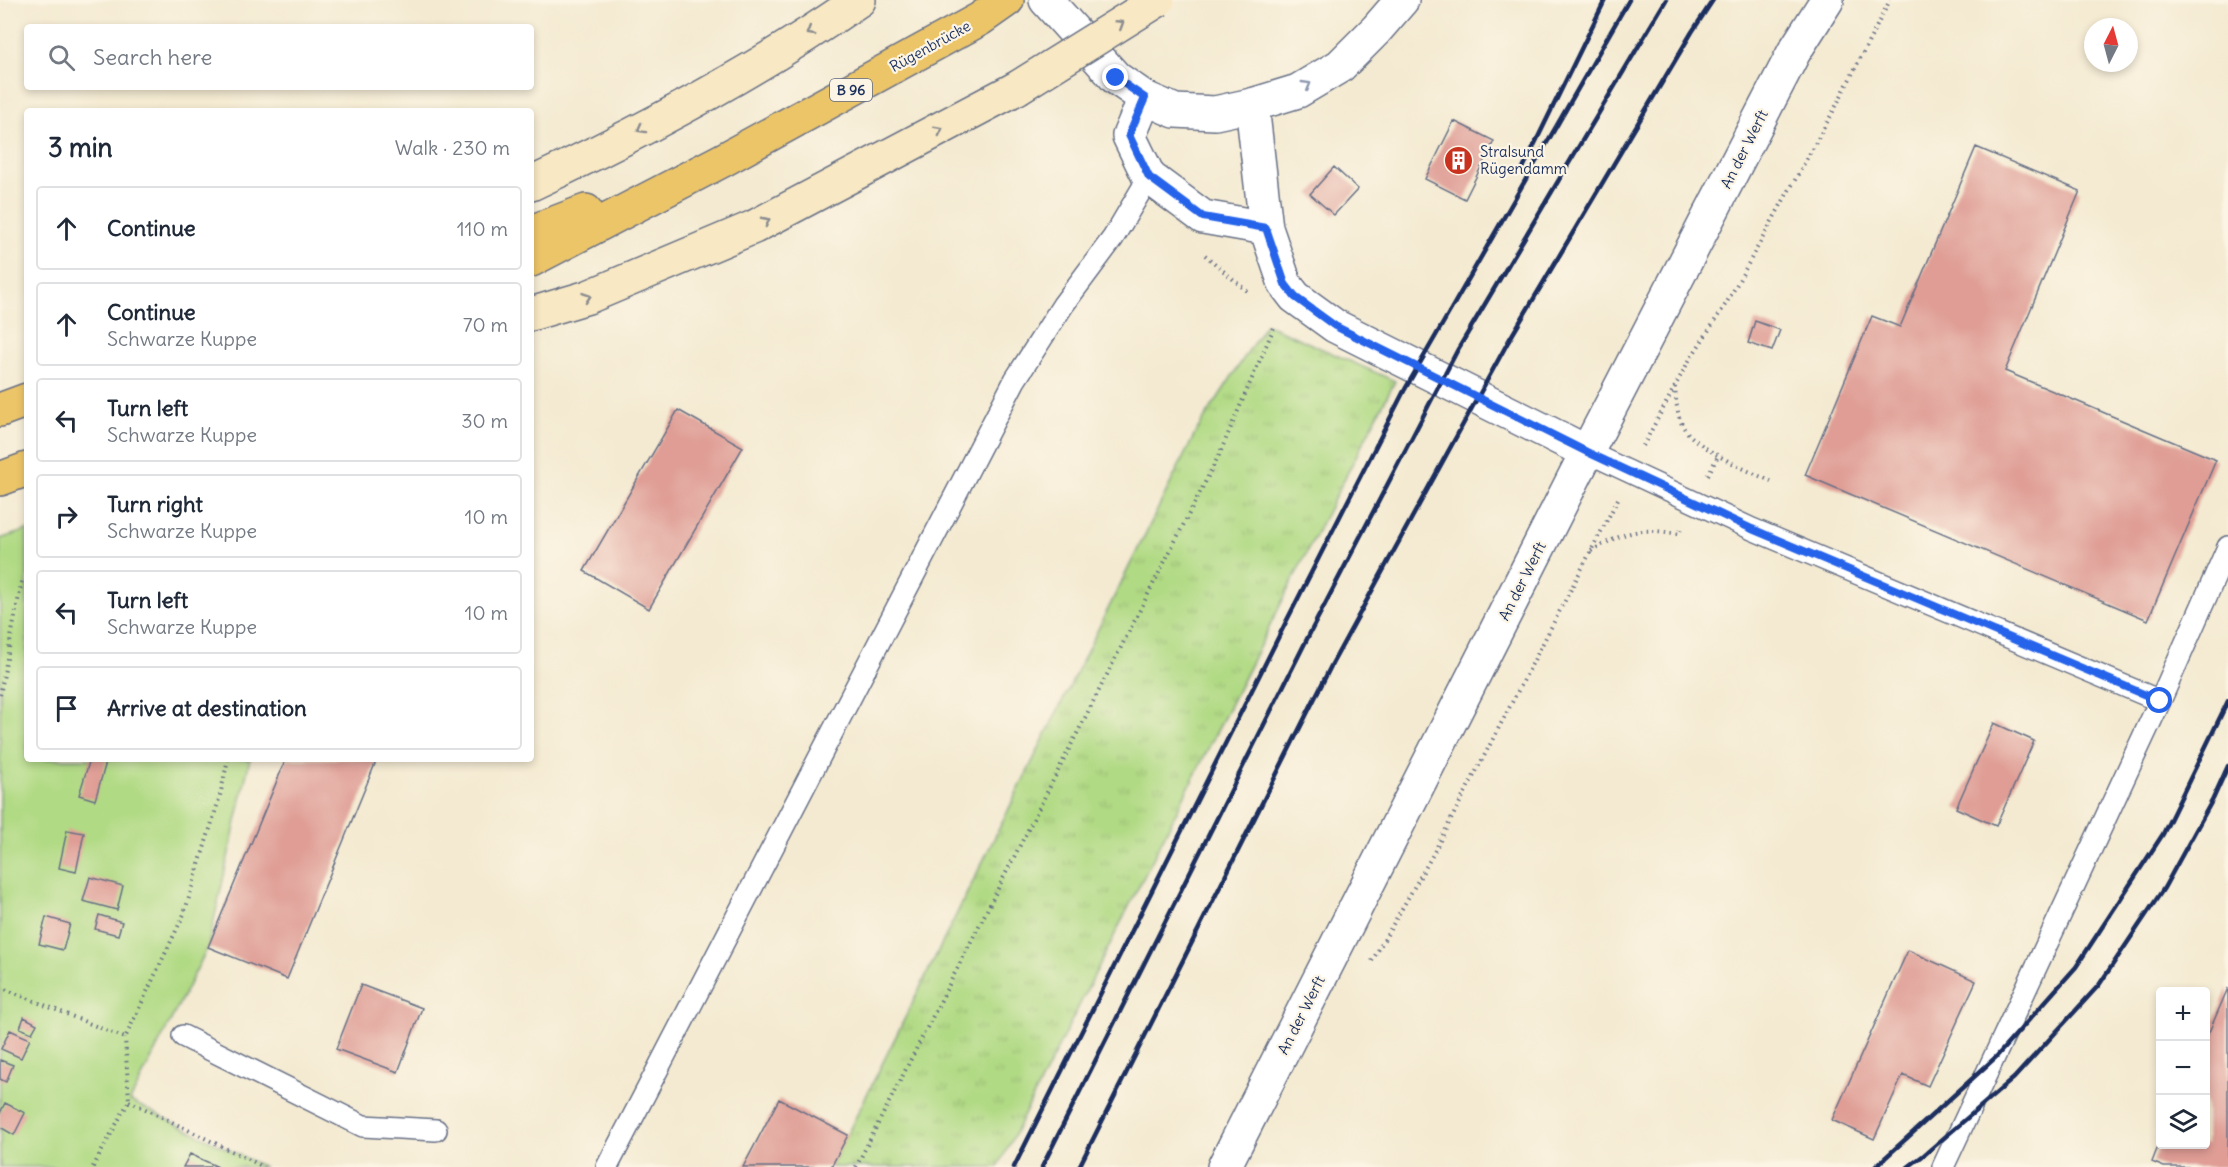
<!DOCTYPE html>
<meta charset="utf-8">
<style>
:root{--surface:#fff;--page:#f2f2f3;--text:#1f2937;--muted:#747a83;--line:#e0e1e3}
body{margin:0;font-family:Delius,sans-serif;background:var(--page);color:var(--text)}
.controls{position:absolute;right:18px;bottom:18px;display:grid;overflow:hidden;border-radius:6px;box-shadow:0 3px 9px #0003}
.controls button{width:54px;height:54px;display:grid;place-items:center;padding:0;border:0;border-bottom:2px solid var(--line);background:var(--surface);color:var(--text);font:30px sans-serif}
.compass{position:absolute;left:2084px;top:18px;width:54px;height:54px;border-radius:50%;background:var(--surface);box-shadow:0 3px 9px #0003;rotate:6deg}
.stop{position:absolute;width:18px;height:18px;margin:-14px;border:4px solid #2563eb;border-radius:50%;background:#fff}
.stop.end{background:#2563eb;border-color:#fff;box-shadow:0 2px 6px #0008}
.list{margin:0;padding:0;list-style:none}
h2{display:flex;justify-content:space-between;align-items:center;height:78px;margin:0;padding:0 24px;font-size:26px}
h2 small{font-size:20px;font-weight:400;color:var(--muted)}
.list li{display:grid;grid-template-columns:39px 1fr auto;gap:18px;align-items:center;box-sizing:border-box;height:84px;margin:0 12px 12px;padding:0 12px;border:2px solid var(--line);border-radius:6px}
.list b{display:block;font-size:22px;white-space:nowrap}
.list p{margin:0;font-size:20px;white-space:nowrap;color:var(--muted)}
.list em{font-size:20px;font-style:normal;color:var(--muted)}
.icon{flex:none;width:33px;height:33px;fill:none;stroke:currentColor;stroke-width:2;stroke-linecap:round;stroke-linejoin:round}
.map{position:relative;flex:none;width:2228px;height:1167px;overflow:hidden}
.search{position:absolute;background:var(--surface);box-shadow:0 3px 9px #0003;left:24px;top:24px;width:510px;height:66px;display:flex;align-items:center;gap:15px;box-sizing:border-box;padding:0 21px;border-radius:6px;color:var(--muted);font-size:22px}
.panel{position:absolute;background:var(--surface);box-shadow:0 3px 9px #0003;left:24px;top:108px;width:510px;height:654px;border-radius:6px}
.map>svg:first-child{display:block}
</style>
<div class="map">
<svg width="2228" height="1167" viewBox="0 0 2228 1167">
<defs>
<pattern id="grass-tufts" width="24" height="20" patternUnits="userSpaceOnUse" patternTransform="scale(1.5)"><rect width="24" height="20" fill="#b1da84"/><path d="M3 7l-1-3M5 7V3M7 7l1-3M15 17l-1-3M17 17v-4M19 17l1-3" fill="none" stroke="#98bb74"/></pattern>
</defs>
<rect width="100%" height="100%" fill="#fcf5e5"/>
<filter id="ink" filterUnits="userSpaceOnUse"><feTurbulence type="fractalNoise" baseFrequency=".0167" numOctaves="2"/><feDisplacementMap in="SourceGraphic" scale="12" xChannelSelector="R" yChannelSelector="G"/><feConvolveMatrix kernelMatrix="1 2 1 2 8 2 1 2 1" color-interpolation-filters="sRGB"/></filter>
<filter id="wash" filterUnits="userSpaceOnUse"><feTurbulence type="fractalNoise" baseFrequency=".008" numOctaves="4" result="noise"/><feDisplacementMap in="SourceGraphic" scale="24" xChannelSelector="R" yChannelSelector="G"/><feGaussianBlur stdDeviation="1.35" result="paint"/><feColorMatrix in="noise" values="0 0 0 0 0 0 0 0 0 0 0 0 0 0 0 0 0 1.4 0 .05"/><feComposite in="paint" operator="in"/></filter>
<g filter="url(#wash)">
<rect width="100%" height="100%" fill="#f4ead1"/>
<!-- grass -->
<path fill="url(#grass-tufts)" stroke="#668471" stroke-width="1.5" d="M1266,324L1395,381L1317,532L998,1167H831L1197,430Z"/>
<!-- green -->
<path fill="#b1da84" stroke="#668471" stroke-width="1.5" d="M27,530V759H250L208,947L130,1101L264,1167H0V539Z"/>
<g id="blocks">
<!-- building -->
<path fill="#df9d95" d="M1454,121L1494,141L1465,199L1425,179Z
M1976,147L2080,191L2005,371L2216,460L2148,620L1805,475L1872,316L1900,327Z
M1334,167L1358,189L1334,215L1310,194Z
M1755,321L1780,330L1772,351L1748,343Z
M678,410L743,447L649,609L584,571Z
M1994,723L2034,741L1996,826L1956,808Z
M90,759H107L95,800L79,795Z
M286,759H377L287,979L208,947Z
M67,830L84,833L76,872L59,868Z
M90,877L123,886L117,910L83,901Z
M99,915L122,922L118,935L95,929Z
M46,917L70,924L63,950L39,944Z
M1908,950L1976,981L1928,1086L1903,1075L1874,1139L1832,1120Z
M361,985L422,1008L398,1072L336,1049Z
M2228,988V1167H2164L2152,1162L2159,1144H2206V1039Z
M24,1017L37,1024L32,1033L20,1028Z
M10,1030L30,1039L21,1058L1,1049Z
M0,1060L13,1065L6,1082L0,1079Z
M779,1099L848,1135L831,1167H743Z
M5,1103L25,1113L14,1135L0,1127V1113Z
M190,1154L218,1167H183Z"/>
</g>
</g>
<g filter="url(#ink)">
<use href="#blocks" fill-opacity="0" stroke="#677086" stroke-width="1.5"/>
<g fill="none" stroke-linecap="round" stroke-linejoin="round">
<defs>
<path id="service" d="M1587,452L1752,529L2160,701
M183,1036L363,1126L436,1130
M607,1167L1015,380L1063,305L1113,238L1149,177
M1943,1167L2160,701L2228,547"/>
<path id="minor" d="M1145,98L1129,136L1149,177L1203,217L1266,228
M1252,105L1266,228L1285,284L1295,297L1335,326L1587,452
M1224,1167L1587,452L1794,52L1827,0"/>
<path id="tertiary" d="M1046,0L1116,78L1145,98L1175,111L1215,113L1252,105L1298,91L1340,66L1376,30L1402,0"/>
<path id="secondary" d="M531,184C644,131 757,71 859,0
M531,314L588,297L754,227L1017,88"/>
<path id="trunk" d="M531,232L586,211
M531,260L723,160L980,19L1007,0
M0,410L27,400
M0,479L27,469"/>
</defs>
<!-- service casing -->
<use href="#service" stroke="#677086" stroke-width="24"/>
<!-- minor casing -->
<use href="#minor" stroke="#677086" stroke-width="36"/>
<!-- tertiary casing -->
<use href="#tertiary" stroke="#677086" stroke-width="36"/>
<!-- secondary casing -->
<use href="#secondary" stroke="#677086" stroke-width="36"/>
<!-- trunk casing -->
<use href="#trunk" stroke="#677086" stroke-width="36"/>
<!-- path -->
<path stroke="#677086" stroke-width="4" stroke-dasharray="1.5 4.5" stroke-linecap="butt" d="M1205,255L1249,293
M1675,387C1676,400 1677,417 1684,428C1697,449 1748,471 1771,481
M1643,446L1687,364L1727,302L1835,108L1890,0
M1708,475L1719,454
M1591,551C1627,531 1638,527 1679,534L1682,527
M0,695L22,580
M1372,961L1432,856L1618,499
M0,987L125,1038L184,914L220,796L228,759
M129,1101L264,1167
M93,1167L129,1101L125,1038
M856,1167L1219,455L1275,325"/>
<!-- service -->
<use href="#service" stroke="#fff" stroke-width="21"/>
<!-- minor -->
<use href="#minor" stroke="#fff" stroke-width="33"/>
<!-- tertiary -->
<use href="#tertiary" stroke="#fff" stroke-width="33"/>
<!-- secondary -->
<use href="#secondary" stroke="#f8e8c3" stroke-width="33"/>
<!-- trunk -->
<use href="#trunk" stroke="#edc569" stroke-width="33"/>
<!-- rail -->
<path stroke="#1b2f5e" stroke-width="4.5" d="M1523,168L1605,0
M1014,1167L1286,622L1404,391L1629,0
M1042,1167L1310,633L1457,351L1666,0
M1079,1167L1332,664L1508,342L1692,32L1713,0
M1875,1167L1996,1057L2076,967L2163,834L2228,701
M1908,1167L1924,1155L2014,1078L2099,985L2164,888L2213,799L2228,766"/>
<defs>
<path id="secondary-bridge" d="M1017,88L1158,0"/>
</defs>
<!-- secondary-bridge casing -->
<use href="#secondary-bridge" stroke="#677086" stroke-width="36" stroke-linecap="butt"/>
<!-- secondary-bridge -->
<use href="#secondary-bridge" stroke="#f8e8c3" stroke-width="33"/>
</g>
<!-- one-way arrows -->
<defs><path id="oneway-chevron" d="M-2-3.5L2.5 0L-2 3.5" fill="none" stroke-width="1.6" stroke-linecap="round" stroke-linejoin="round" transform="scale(1.5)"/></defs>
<g stroke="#8a8c90">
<use href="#oneway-chevron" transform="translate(1120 24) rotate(-32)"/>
<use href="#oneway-chevron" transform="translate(810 32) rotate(149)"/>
<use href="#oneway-chevron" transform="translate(641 129) rotate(151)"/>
<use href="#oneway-chevron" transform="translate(939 130) rotate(-28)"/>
<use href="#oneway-chevron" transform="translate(766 221) rotate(-28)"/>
<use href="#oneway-chevron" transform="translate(587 297) rotate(-19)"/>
</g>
<use stroke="#8d97ae" href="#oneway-chevron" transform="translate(1307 85) rotate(-31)"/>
</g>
<g fill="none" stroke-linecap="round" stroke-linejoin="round" filter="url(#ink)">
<!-- route -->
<path stroke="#2563eb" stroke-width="8" d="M1116,78L1145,98L1129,135L1149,177L1203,217L1266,228L1285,284L1295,297L1335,326L1587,452L1752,529L2160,701"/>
</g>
<!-- icons -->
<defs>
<symbol id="building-disc" viewBox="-11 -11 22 22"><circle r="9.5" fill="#c8321e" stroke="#fcf5e5"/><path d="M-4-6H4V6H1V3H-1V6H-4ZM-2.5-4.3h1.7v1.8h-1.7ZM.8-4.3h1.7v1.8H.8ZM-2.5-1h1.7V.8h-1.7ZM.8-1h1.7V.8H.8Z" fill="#fff"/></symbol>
</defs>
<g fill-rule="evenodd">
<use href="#building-disc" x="1442" y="144" width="33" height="33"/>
</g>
<g text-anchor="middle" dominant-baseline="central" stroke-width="4.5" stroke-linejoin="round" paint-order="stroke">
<!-- shield labels -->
<rect fill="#fcf5e5" stroke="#5e6a86" stroke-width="1.5" x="830" y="79" width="42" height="22" rx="4.5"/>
<g font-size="14" font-weight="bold" fill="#1b2f5e">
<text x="851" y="90">B 96</text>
</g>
<!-- street labels -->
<g font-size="15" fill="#1b2f5e" stroke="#fcf5e5">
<text transform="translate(930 46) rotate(-29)">Rügenbrücke</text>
<text transform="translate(1744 149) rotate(-63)">An der Werft</text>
<text transform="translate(1522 581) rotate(-63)">An der Werft</text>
<text transform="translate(1301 1015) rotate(-63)">An der Werft</text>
</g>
<!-- poi labels -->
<g font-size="15" fill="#1b2f5e" stroke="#fcf5e5" text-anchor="start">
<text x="1480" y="151">Stralsund<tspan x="1480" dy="17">Rügendamm</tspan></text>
</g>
</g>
</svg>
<div class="controls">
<button>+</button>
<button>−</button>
<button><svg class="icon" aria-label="layers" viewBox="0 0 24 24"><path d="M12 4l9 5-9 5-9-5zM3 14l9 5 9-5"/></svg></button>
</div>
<svg class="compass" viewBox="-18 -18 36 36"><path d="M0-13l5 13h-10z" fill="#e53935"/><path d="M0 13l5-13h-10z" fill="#747a83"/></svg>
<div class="stop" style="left:2160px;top:701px"></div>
<div class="stop end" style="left:1116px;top:78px"></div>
<div class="search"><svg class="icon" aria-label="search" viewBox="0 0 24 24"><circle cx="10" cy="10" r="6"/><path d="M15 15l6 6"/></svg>Search here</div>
<section class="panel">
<h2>3 min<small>Walk · 230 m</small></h2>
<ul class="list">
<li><svg class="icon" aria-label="ahead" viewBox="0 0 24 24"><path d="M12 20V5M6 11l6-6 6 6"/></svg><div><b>Continue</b></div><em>110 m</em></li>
<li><svg class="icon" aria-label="ahead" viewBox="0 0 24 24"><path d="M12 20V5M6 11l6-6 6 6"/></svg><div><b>Continue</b><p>Schwarze Kuppe</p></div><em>70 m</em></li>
<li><svg class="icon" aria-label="left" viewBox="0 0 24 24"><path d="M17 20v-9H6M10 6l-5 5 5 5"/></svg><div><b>Turn left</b><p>Schwarze Kuppe</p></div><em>30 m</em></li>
<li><svg class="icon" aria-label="right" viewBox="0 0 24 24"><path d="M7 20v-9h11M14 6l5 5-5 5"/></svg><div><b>Turn right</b><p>Schwarze Kuppe</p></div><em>10 m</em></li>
<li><svg class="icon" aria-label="left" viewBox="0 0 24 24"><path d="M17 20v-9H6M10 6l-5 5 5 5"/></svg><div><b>Turn left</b><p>Schwarze Kuppe</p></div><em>10 m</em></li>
<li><svg class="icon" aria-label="arrive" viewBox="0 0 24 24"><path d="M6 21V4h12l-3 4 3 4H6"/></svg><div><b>Arrive at destination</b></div></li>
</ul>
</section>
</div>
